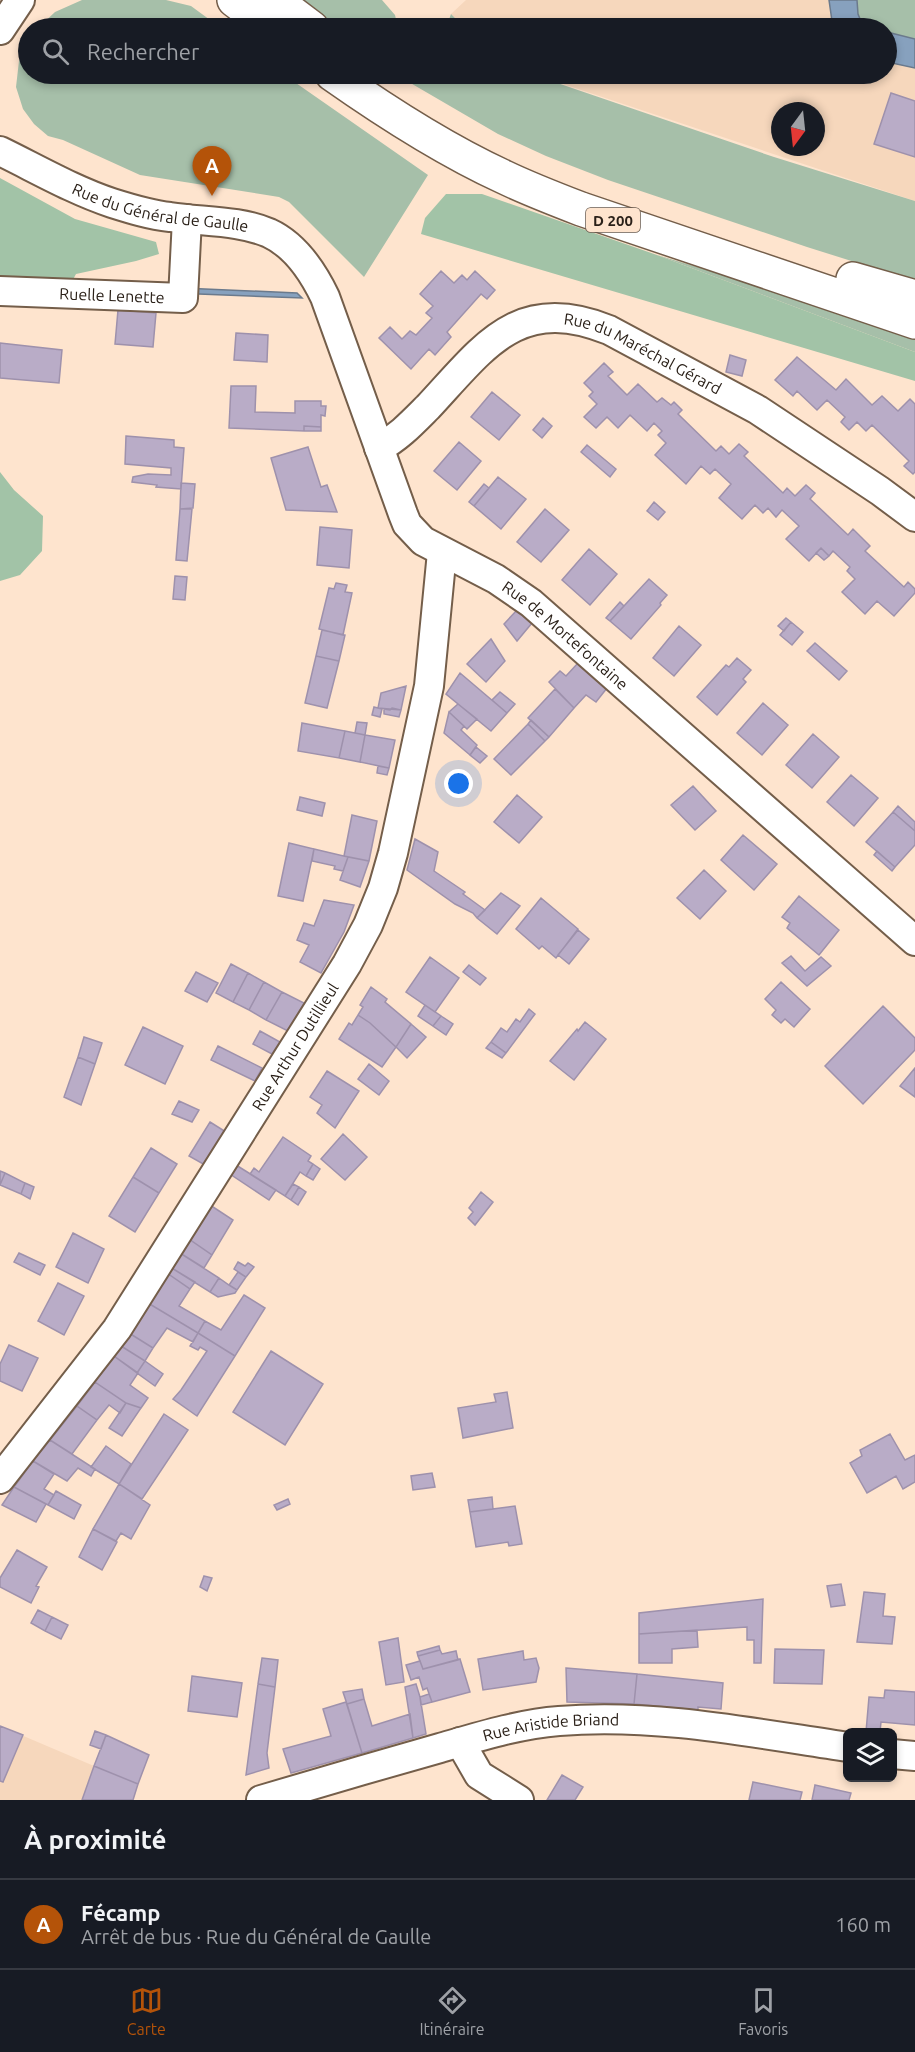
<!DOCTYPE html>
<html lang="fr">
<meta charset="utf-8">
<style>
:root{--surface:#171b24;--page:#20242c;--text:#f1f3f6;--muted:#9ea1a6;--line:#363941;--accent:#b45309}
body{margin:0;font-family:Ubuntu,sans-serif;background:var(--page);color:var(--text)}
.controls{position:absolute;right:18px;bottom:18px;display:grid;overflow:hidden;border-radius:9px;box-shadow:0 3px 9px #0003}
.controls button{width:54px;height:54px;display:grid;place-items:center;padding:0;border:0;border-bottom:2px solid var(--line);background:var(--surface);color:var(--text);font:30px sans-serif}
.compass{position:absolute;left:771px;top:102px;width:54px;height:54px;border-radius:50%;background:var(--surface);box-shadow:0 3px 9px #0003;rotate:195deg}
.you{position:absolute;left:459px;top:784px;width:21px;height:21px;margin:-15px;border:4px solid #fff;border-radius:50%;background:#1a73e8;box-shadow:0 0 0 9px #1a73e833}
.badge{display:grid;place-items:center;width:39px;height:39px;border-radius:50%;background:var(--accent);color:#fff;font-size:20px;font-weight:700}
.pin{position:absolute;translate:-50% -50px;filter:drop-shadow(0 2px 3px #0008)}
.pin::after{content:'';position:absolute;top:32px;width:21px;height:18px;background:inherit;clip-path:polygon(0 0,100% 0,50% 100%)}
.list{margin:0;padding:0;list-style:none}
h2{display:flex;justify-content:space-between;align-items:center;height:78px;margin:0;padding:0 24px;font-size:26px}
h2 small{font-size:20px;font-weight:400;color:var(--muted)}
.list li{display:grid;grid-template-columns:39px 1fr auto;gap:18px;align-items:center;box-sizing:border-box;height:90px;padding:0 24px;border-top:2px solid var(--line)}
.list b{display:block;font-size:22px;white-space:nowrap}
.list p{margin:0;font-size:20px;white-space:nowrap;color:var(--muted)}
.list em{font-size:20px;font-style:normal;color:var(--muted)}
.icon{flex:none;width:33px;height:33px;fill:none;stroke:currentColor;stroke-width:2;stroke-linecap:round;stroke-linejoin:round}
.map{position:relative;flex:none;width:915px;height:1800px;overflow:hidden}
.search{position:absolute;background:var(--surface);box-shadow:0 3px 9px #0003;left:18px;right:18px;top:18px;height:66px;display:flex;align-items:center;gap:15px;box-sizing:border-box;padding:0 21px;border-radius:33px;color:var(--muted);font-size:22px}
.sheet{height:168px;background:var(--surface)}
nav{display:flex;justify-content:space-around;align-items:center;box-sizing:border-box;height:84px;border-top:2px solid var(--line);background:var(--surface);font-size:16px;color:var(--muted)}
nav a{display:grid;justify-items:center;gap:3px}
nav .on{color:var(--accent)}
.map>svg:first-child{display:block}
</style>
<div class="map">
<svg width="915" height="1800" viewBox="0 0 915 1800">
<rect width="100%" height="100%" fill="#fee4ce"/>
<!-- built -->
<path fill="#f6d7bc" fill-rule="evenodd" d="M466,0H829L833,28H465L451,14Z
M887,62L915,68V201L533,74H886ZM780,111H816V147H780Z
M0,1726L94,1766L106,1735L149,1755L133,1800H0Z"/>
<!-- green -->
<path fill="#a6bfa9" d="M82,0H166L191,6L221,28H38L55,12Z
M298,0H382L395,15L398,28H336Z
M857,0H915V39L887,32L886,28L863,26L858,14Z
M451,14L465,28H446Z
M28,40V74H283L428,175L364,277L289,202L279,197L140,175L63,140L48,136L34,124L23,109L16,87L19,61Z
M395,74H531L774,157L915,201V281L807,247L608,180L546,156L498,134Z
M657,255L915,332V352Z"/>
<!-- forest -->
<path fill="#a2c3a7" d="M0,178L75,219L156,242L159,254L136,261L76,274L62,300H0Z
M446,194H482L657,255L915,352V381L421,234L425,218Z
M0,472L14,490L43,516L42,551L20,575L0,581Z"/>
<!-- water -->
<path fill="#87a1be" stroke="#6b7a8c" stroke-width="1.5" d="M829,0H857L858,14L863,26L871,28H833Z
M887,32L915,39V68L887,62Z
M114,285L297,293L302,298L173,293Z"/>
<!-- building -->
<path fill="#b9acc7" stroke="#9e91ac" stroke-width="1.5" d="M891,93L915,101V157L874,144Z
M441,271L454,283L462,275L467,280L475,271L495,290L487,299L481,294L447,332L451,337L435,355L429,349L411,369L379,338L390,327L402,339L410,331L416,335L432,318L426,313L433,306L420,294Z
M118,310L156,313L153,347L115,344Z
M236,333L268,335L267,362L234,360Z
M0,343L62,350L59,383L0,378Z
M730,355L746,360L742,376L726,372Z
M797,357L836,390L846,379L872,405L882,396L898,411L910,399L915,404V472L913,474L904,466L909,461L872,425L866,431L857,422L849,430L841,422L845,417L827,400L817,410L797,391L793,396L775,380Z
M604,363L613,372L608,376L627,395L638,384L657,402L662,398L671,405L674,402L682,410L678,414L716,451L721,446L729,454L739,444L748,452L744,456L783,493L787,488L795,496L806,485L815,493L810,499L848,535L853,529L870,546L865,551L904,587L908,582L915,589V593L894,616L877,601L865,614L842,592L855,579L847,571L850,567L833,551L829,556L821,548L809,561L786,539L799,526L782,510L776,517L768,508L763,513L755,505L742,519L719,498L731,484L715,469L710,474L701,466L686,484L655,455L666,443L658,435L662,431L654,423L647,431L630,415L618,428L607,417L596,428L584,417L597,404L589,396L593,392L584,383Z
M231,386H256L255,412L295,413V401H321V406H326L325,416L321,415V427L304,426V431L229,428Z
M492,392L520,415L499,440L471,417Z
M543,418L552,426L542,438L533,430Z
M304,426L321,427V431H304Z
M126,436L174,440V447L184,448L181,489L156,487L157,485L132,482L133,477L148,474L171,475V468L125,464Z
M459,442L481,461L457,490L434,471Z
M587,445L616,469L610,477L581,452Z
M308,447L321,487L327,485L337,512L286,510L271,458Z
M498,477L526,499L501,529L474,506Z
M181,483L195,484L193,508L180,509Z
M484,484L489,488L474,506L469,502Z
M654,502L665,512L658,520L647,511Z
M180,509H192L187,561L176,560Z
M545,509L569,530L541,562L517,542Z
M320,527L352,530L349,568L317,565Z
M821,548L829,556L824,560L816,553Z
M589,549L617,574L590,605L562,580Z
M175,576L187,577L185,600L173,599Z
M649,579L667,595L660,603L661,605L631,639L610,621Z
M336,583L347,585L345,592L352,593L343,635L319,629L329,588L334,589Z
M620,602L624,606L610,621L606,618Z
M517,610L532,623L517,641L504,624Z
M786,618L791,622L784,631L778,626Z
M791,622L803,632L792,645L780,635Z
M679,626L701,645L674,676L653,658Z
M322,630L345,635L339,661L316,656Z
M491,639L505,661L486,682L467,664Z
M815,643L847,671L839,680L807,651Z
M316,656L339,661L327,708L305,703Z
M737,658L751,670L743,679L746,682L717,715L697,697L726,665L729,667Z
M578,663L607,688L596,702L586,695L574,708L549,682L560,671L566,676Z
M460,673L507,713L491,731L446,694Z
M406,686L401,710L378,708L381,693Z
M555,689L574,708L549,737L528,718Z
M500,692L515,704L507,713L492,700Z
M763,703L788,725L762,755L737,733Z
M458,704L477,719L467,729L449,712Z
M374,707L382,709L380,717L372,715Z
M392,708L401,710L399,717L384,714V709L390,710Z
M449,712L464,726L461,730L477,745L470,755L444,733Z
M531,720L549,737L545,741L528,724Z
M357,722L367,723L365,735L355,733Z
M302,723L345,731L339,758L298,751Z
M528,724L545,741L511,775L494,759Z
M345,731L365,735L360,762L339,758Z
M813,734L839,757L812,788L786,765Z
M365,735L395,740L389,768L360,762Z
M476,747L487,756L480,763L470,755Z
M378,766L389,768L387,775L377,773Z
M851,775L878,798L854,826L827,802Z
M693,786L716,811L695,830L671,805Z
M517,795L542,817L519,843L494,822Z
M300,797L325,803L322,816L297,810Z
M898,806L915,822V831L893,812Z
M893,812L915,831V845L895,867L866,842Z
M352,815L377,821L369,861L344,856Z
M743,835L777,864L754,890L721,860Z
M415,839L438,852L434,871L465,892L463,894L485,910L477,918L473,913L455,904L407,870Z
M289,843L314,849L303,901L278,896Z
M314,849L348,857L343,871L334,869L335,866L312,861Z
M877,851L895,867L892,871L874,855Z
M348,857L369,861L360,887L340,880Z
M704,870L726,891L700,919L677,898Z
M501,893L520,906L497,934L477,918Z
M799,896L839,930L819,955L787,928L790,923L782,917Z
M541,898L578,929L556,958L542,946L539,949L516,929Z
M324,900L354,905L344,932L321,973L300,962L309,945L297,940L304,923L314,926Z
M578,930L589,939L569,964L558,955Z
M791,956L805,971L821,957L831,966L807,986L782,963Z
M430,957L459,978L435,1012L406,992Z
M231,964L248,973L233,1002L216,993Z
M469,965L486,978L480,985L463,972Z
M196,972L218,983L207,1002L185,991Z
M248,973L264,982L249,1010L233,1002Z
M264,982L282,992L266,1020L249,1010Z
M781,982L810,1009L794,1027L785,1019L781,1023L772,1015L776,1010L765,999Z
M371,987L387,999L385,1002L411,1024L396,1047L370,1023L358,1015L363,1007L360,1005Z
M282,992L304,1003L288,1031L266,1020Z
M425,1005L441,1016L433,1026L418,1016Z
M883,1006L915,1038V1050L863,1104L825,1066Z
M529,1009L535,1014L506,1053L491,1042L501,1028L507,1032L516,1019L520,1022Z
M358,1015L370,1023L396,1047L382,1067L339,1039L349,1023L352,1025Z
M441,1016L453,1024L446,1035L433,1026Z
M585,1022L606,1039L574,1080L550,1061L577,1029L578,1031Z
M411,1024L426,1037L407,1058L396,1047Z
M143,1027L183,1046L165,1084L125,1065Z
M260,1031L280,1042L272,1054L253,1044Z
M84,1037L102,1043L95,1064L78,1057Z
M491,1042L506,1053L502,1058L486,1048Z
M218,1046L262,1068L255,1081L211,1060Z
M78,1057L95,1064L81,1105L64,1097Z
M369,1064L389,1081L379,1095L358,1079Z
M915,1068V1097L900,1086Z
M327,1071L359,1091L335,1128L317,1113L322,1105L310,1097Z
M179,1101L199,1110L192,1122L172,1114Z
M210,1122L226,1132L205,1165L189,1156Z
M343,1134L367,1157L345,1180L321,1159Z
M283,1137L311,1156L308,1161L313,1164L306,1176L300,1172L285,1196L250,1174L254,1168L259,1172Z
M151,1148L177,1164L159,1193L133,1177Z
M313,1164L320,1169L313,1180L306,1176Z
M236,1165L276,1190L269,1200L230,1174Z
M0,1171L5,1173L0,1185Z
M5,1173L25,1183L21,1194L0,1185Z
M133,1177L159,1193L135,1232L109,1216Z
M25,1183L34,1187L30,1199L21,1194Z
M293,1184L299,1187L291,1200L285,1196Z
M299,1187L306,1192L298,1205L291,1200Z
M481,1192L493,1202L475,1225L468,1218L473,1212L469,1208Z
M210,1205L233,1220L212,1255L189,1239Z
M73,1233L104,1249L88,1283L56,1267Z
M189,1239L212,1255L204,1268L180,1253Z
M19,1253L45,1265L40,1275L14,1262Z
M180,1253L219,1278L210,1292L170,1267Z
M238,1262L245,1266L248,1263L254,1267L246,1277L234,1269Z
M170,1267L195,1282L190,1289L167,1273Z
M238,1272L246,1277L237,1290L229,1285Z
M167,1273L190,1289L179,1306L205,1321L198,1333L148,1303Z
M219,1278L229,1285L237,1290L235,1293L218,1297L210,1292Z
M58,1283L84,1296L64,1335L38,1321Z
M244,1295L265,1308L235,1356L198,1333L205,1321L221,1330Z
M148,1303L198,1333L193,1342L167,1328L153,1348L129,1333Z
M129,1333L153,1348L145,1361L121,1346Z
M198,1333L235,1356L197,1416L173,1399L181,1390L207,1351L200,1347L198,1350L190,1346Z
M9,1345L38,1358L22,1391L0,1381V1364Z
M121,1346L145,1361L137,1373L114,1356Z
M271,1351L323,1384L285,1445L233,1412Z
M114,1356L138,1373L130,1385L148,1398L141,1408L126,1403L95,1382Z
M145,1361L163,1374L155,1386L137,1373Z
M95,1382L126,1403L120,1413L109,1405L97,1420L77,1406Z
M507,1392L513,1428L463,1438L458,1408L496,1402L494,1394Z
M126,1403L141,1408L122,1436L109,1428Z
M77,1406L97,1420L72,1454L50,1440Z
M164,1414L188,1430L142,1499L119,1484Z
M890,1434L905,1460L915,1455V1482L903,1489L896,1476L867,1493L850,1463L862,1456L860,1450Z
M50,1440L95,1469L91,1476L78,1468L67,1481L33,1461Z
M106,1446L131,1464L119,1484L91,1467Z
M33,1461L54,1474L44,1489L54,1495L48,1505L14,1487Z
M432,1473L435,1487L413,1490L411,1476Z
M119,1484L150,1505L131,1539L121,1533L116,1541L93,1529Z
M14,1487L46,1504L36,1522L2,1505Z
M56,1491L81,1505L74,1519L48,1505Z
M492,1497L493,1509L470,1512L468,1500Z
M288,1499L290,1504L277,1510L274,1505Z
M515,1506L522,1544L509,1546L508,1542L476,1547L470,1512Z
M93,1529L117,1542L102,1570L79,1557Z
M17,1550L47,1567L36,1586L39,1587L31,1603L0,1587V1578Z
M204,1576L212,1578L207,1591L200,1587Z
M841,1584L845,1605L831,1607L827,1586Z
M864,1592L885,1594L883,1616L895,1617L892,1644L857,1642Z
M763,1599L761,1663H754V1640H747V1627L639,1634V1613Z
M38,1610L52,1617L45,1631L31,1623Z
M52,1617L68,1625L61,1639L45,1631Z
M697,1630L698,1647L672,1649V1663H639V1634Z
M398,1638L404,1682L386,1685L379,1642Z
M439,1646L440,1650L418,1656L417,1652Z
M775,1649L824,1650L822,1684L774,1683Z
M440,1650L442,1654L456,1651L458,1660L423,1669L418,1656Z
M523,1651L524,1660L536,1658L539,1668L536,1682L483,1690L478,1659Z
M262,1658L278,1660L275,1687L258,1684Z
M460,1659L470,1692L432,1702L427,1688L423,1690L419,1677L411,1680L406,1665L420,1661L423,1669Z
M566,1668L637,1674L634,1704L567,1702Z
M637,1674L723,1683L721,1709L698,1707V1710L634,1704Z
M192,1676L242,1683L237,1717L188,1711Z
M258,1684L275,1687L267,1753L269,1768L246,1775Z
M416,1684L420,1697L426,1734L413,1738L405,1687Z
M362,1689L364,1699L347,1704L343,1692Z
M885,1690L915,1692V1725L881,1722L880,1732H866L869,1697L884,1698Z
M429,1694L432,1702L421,1705L420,1697Z
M364,1699L372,1726L410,1714L413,1738L362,1753L347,1704Z
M346,1702L362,1753L291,1773L283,1749L331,1736L323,1709Z
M0,1726L23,1735L3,1782L0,1781Z
M95,1731L106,1735L101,1749L90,1745Z
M106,1735L149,1755L138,1784L94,1766Z
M94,1766L138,1784L133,1800H82Z
M562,1775L583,1787L575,1800H547Z
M753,1782L802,1792L800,1800H749Z
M815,1785L851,1793L849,1800H812Z"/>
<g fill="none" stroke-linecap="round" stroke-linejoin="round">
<defs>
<g id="street">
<path d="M0,30L20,0"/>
<path id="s1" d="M0,151C37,169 73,190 112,203C131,209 150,215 170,217C202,222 239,220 269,233C295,245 313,272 325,297L403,514L407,524L423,541L496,579L531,603L915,941"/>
<path id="s2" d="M0,291L183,298L187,219"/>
<path id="s3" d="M379,448C399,437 412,423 428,407C484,347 518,293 609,330L758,410L880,491L915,517"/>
<path id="s4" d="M0,1479L117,1329L347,964L368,925L383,888L393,853L429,686L442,552"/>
<path d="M460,1742L479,1775L519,1800"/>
<path d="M892,1754L915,1756"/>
<path id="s5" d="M261,1800C321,1782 380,1765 440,1748C478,1737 519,1724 559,1721C655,1713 753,1733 848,1747"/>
</g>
<path id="primary" d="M234,0L271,28
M275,0L312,28
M332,74C386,112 443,149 504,177C529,189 555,199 581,209L915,322
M853,279L915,297"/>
</defs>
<!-- street casing -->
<use href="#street" stroke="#745e4a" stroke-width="32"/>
<!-- primary casing -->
<use href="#primary" stroke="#745e4a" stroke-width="36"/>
<!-- street -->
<use href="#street" stroke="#fff" stroke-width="28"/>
<!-- primary -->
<use href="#primary" stroke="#fff" stroke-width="33"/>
</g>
<g text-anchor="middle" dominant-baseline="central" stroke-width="4.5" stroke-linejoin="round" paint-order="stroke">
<!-- shield labels -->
<rect fill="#fee4ce" stroke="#6a5b4f" stroke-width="1.5" x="586" y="208" width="54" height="24" rx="4.5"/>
<g font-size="15" font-weight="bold" fill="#2a2018">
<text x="613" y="220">D 200</text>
</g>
<!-- street labels -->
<g font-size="16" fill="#2a2018" stroke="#fee4ce">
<text stroke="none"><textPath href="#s1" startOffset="172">Rue du Général de Gaulle</textPath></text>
<text stroke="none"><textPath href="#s2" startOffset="112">Ruelle Lenette</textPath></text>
<text stroke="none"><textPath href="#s3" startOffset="320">Rue du Maréchal Gérard</textPath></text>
<text stroke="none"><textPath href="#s1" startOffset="807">Rue de Mortefontaine</textPath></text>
<text stroke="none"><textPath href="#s4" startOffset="524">Rue Arthur Dutillieul</textPath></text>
<text stroke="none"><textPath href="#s5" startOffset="300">Rue Aristide Briand</textPath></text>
</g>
</g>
</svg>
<div class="controls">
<button><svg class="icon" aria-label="layers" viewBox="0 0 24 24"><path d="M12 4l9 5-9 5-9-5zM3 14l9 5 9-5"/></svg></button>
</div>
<svg class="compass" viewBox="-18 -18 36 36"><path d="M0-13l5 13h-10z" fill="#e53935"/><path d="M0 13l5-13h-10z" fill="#9ea1a6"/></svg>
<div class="you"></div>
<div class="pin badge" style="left:212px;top:196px">A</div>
<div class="search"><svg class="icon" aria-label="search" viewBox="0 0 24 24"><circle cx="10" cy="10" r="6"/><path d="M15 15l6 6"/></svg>Rechercher</div>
</div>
<section class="sheet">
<h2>À proximité<small></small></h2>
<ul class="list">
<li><span class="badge">A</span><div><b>Fécamp</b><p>Arrêt de bus · Rue du Général de Gaulle</p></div><em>160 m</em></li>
</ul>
</section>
<nav>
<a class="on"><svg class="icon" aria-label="map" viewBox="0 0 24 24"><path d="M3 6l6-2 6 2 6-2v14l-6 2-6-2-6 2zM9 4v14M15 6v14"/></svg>Carte</a>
<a><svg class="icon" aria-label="directions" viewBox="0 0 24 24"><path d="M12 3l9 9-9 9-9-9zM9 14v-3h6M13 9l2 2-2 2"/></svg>Itinéraire</a>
<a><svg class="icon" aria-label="saved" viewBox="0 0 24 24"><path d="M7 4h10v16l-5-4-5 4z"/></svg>Favoris</a>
</nav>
